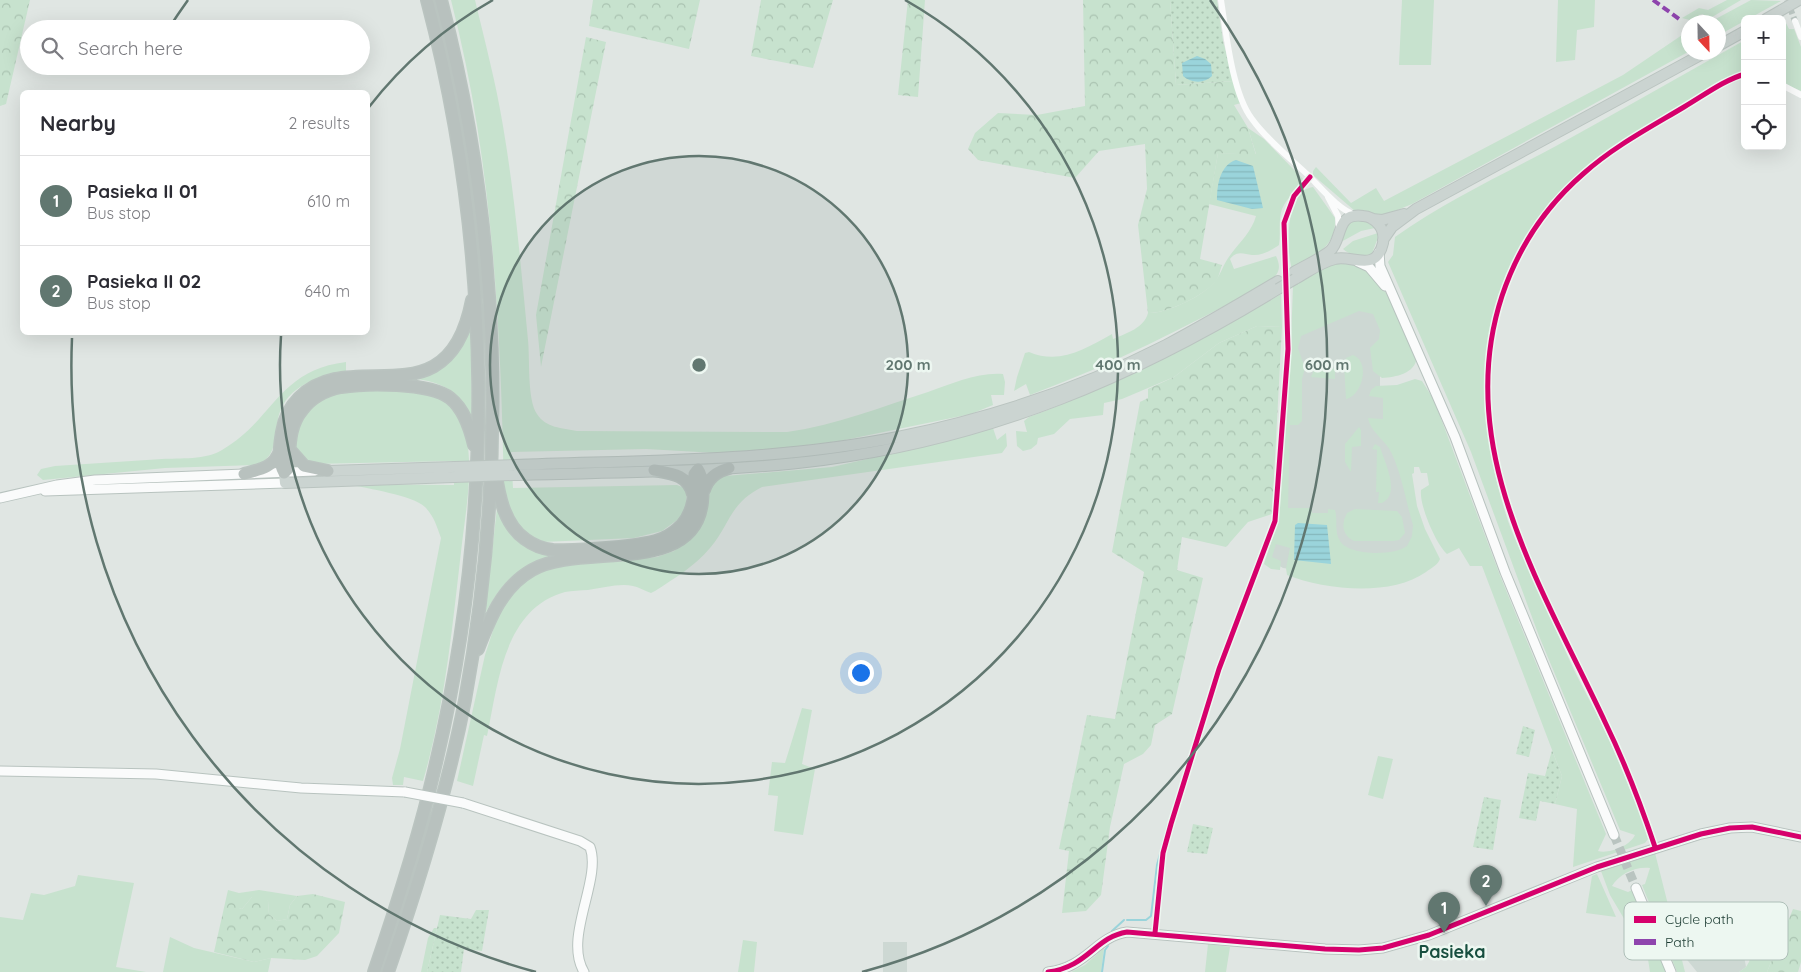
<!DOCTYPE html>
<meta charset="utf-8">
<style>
:root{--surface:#fff;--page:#f7f7f7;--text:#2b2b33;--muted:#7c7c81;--line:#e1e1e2;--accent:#617770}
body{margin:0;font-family:Quicksand,sans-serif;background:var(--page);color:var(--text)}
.controls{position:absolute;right:15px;top:15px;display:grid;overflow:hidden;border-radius:8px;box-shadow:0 5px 20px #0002}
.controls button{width:45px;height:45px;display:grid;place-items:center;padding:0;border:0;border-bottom:1px solid var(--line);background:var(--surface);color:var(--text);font:25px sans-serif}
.compass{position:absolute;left:1681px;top:15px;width:45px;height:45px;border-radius:50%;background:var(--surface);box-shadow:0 5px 20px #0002;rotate:158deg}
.you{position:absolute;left:860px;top:672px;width:18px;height:18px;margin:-12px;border:4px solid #fff;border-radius:50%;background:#1a73e8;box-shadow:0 0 0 8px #1a73e833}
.badge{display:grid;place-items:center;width:32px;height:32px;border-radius:50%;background:var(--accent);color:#fff;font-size:16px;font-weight:700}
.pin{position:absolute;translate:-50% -41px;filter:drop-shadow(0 1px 2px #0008)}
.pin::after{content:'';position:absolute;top:26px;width:18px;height:15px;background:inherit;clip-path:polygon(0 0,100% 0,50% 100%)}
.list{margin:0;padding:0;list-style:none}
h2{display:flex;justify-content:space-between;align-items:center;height:65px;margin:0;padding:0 20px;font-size:21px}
h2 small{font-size:16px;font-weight:400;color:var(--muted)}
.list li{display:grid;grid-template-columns:32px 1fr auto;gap:15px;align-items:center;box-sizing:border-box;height:90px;padding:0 20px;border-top:1px solid var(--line)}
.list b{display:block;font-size:19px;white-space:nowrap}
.list p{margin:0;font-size:16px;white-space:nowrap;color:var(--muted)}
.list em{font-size:16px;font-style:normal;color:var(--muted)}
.icon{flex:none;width:28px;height:28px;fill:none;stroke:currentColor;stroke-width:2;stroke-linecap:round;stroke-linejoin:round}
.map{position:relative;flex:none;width:1801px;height:972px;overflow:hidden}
.search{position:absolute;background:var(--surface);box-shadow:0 5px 20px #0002;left:20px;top:20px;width:350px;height:55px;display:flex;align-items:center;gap:12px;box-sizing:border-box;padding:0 18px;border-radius:28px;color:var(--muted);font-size:19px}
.panel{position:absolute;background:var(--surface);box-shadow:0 5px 20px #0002;left:20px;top:90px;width:350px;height:245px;border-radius:8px}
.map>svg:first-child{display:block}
</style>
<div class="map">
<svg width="1801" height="972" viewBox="0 0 1801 972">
<defs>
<pattern id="forest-crowns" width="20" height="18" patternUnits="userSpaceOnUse" patternTransform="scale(1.25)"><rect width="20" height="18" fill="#c7e2ce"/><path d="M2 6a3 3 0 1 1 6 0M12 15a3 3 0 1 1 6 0" fill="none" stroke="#aac3b1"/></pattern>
<pattern id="garden-dots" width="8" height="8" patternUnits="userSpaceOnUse" patternTransform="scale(1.25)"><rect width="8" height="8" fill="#c7e2ce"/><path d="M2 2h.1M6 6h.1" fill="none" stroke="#aac3b1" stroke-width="1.8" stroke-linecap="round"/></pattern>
<pattern id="water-rules" width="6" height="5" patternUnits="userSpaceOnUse" patternTransform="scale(1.25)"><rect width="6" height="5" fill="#9ad4db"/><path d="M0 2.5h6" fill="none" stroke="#84b7bc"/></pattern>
</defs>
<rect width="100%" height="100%" fill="#e0e6e3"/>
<!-- built -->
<path fill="#cdd8d3" d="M1362,299L1394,330L1380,372V393L1386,396L1422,532L1372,581L1283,568L1269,560L1279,517L1293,326Z
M1722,923L1735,930L1741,939L1746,967L1739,972H1697L1684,956L1691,937L1706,927Z
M883,942H907V972H883Z"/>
<!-- grass -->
<path fill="#c7e2ce" d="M451,0H475C485,42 496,83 503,126C515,196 521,268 528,340C530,358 527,400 537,414C546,428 562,428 577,431L787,432C836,425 881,407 928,392C951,384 978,372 1003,374L1005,382L1004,395H991L993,405L971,414L840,441L734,454L646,449L511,452L513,488L677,485L687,489L686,506L680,518L662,531L634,538L542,542L527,535L513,519L504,496C501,329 493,162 451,0Z
M1402,0H1434L1431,65H1399Z
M1558,0H1595L1594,27L1577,30L1575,60L1556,62Z
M1727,0H1741L1707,20L1703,14L1699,15L1700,20L1697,22L1682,18L1699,8L1708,10Z
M1751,0L1781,1L1719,35L1718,22H1710Z
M1784,19L1789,29H1794L1801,47V91L1782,83V20Z
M1688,31V52L1412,204L1383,216L1355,211L1313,175V171L1316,167L1351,203L1376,188L1384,201L1623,75Z
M1745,40V72C1713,89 1680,105 1650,125C1627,140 1603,152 1582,170C1478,263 1466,393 1508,521C1515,541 1525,560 1533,579C1547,609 1560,640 1574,670C1583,689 1594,707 1603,727C1618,758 1630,791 1644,823L1648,839L1645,843L1573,867L1577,809L1555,804L1562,776L1482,566H1470L1459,548L1447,554C1436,544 1419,505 1421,490L1429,485L1427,473H1421L1419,467H1414V473L1412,474L1417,506L1425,529L1440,559C1438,565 1431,568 1426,572C1391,597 1325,590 1287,575L1286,568L1290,548L1276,544L1272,557L1281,561L1280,570L1271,569L1264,564L1274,533L1291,342L1293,285C1304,278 1329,260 1342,261C1384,265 1401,324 1417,357C1415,374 1396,377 1382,378L1373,371L1370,348L1379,339L1380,330L1373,314L1359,311L1301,336L1298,348L1305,368L1302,379V421L1298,425H1290L1288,508H1311L1312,513H1328V509L1335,510C1338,520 1334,532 1340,541C1349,556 1394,556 1407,546L1412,536L1413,525C1406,502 1402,476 1392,454C1386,440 1371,433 1368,418L1383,419V398L1369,396L1371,390L1376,386L1397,385L1415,379L1422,381L1434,400L1501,578L1606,834L1598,851C1609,854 1630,846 1635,835L1620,830L1539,636L1471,452L1388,262L1393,255L1395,237C1446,201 1502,175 1556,146C1620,111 1682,75 1745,40Z
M1248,128L1264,139L1303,179C1298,190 1287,197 1282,209C1278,221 1281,233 1279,245C1272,250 1261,256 1252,255C1244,254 1237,250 1230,259L1234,269L1276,256C1283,270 1277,277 1264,285C1186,327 1113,364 1030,395L1026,384L1014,391L1017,377L1025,353L1029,352C1060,365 1085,349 1112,334L1113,339C1127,333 1144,328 1148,313C1166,314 1206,295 1216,280C1222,272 1223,264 1231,254C1240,242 1252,231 1256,216L1209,204L1218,153L1256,154Z
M1313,187L1335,218C1337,247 1314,256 1292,269C1286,250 1285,190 1313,187Z
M1353,221H1369L1375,228L1361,231L1341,242L1345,227Z
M1378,233L1379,235L1371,256C1362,256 1350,256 1343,249L1353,241Z
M1281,294L1282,327L1257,326L1219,343L1174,377L1122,399L1104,403L1103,415L1070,419L1054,434L1038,438L1037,444L1031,449L1023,451L1017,446L1016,431L1027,432L1024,421L1029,417C1119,384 1198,342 1281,294Z
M471,328L472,423C461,393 448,384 417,379C447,367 458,357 471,328Z
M1353,355C1371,362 1362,396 1346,399L1344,364L1346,358Z
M346,362V371C322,375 292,384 281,409C272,430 281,458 255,465L165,468L43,480L37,475L41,469L55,466C91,464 126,461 162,459C180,458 206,460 222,450C273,421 278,370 346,362Z
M1325,366L1335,369V379L1311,377L1314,370Z
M371,390C399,390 437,384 456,411C460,417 465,428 466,435C474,473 465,514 461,552C452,629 445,706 423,781L404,777L403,785H393L392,778L400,749L441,538C437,527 434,516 425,507C412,495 368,489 349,484L454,485L452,461L312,464C276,451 301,408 325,397C339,390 356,391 371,390Z
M1359,427L1361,430V446L1352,447L1351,472L1345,462V444Z
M993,428L997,440L1006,433L1007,446L1002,453L762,487C729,504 731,523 710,548C695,566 675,578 655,591L651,593C645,591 639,587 633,586C620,583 602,588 588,590C580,590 572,591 565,592C503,609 498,685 487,736L484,735L473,786L457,781L485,655L498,615L511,595L528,579L555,566L657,557L674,551L696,533L707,511L710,490L717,479L725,476L832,467L938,443Z
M1375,444L1380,447C1385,463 1401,494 1382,503H1378L1379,492H1376L1377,450L1372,449Z
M497,508C512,542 518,547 555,555C518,567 503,580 485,614Z
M1355,509L1397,511L1402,517L1405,533L1399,540L1393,541H1354C1342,535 1341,524 1347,513Z
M802,708L812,710L802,764L815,769L803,835L774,831L778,796L768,795L772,762L785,763Z
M1378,756L1393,759L1383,799L1368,795Z
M1655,853L1685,972H1677L1642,885L1645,884L1650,868C1636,866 1619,874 1612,886L1628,892L1632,890L1666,972H1650L1648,959L1610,895L1601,871Z
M1597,874L1616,917L1586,913L1592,876Z
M78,875L134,883L116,967L146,972H0V917L23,920L31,893L44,895L75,886Z
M259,890L297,896L290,905L287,919L277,921L269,914L268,901L252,897L242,909L239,908V893Z
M1764,913L1788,920L1767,972H1739L1746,967L1749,962Z
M434,928H437L427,972H421L428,938Z
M170,937L194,948L254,962L271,958L268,972H163Z
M743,940L757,942L754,972H738Z
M1208,944L1230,947L1226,972H1205Z
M1104,948L1101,972H1071L1085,965Z"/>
<!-- forest -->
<path fill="url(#forest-crowns)" d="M0,0H30L6,104L0,106Z
M593,0H700L689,49L589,26Z
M761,0H833L813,68L751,56Z
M908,0H925L918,97L898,95Z
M1083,0H1170L1176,85L1234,81L1241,103L1234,105L1248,128L1256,155L1218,153L1200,259L1222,265C1220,270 1219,277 1216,281C1205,295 1166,314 1148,313L1138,225L1147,189L1145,144L1099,151L1075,178L978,160L968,149L975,133L998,113L1037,115L1085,106Z
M586,37L606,42L541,367L536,315Z
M1257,326L1282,327L1272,514L1248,522L1226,547L1182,537L1177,570L1203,578L1172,714L1155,725L1151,745L1143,754L1124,764L1110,827L1101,895L1086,911L1062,913L1069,851L1059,849L1087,715L1115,719L1144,572L1112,552L1140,402L1148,398V389L1174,377L1219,343Z
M228,890L239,893V908L242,909L252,897L262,896L268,901L269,914L277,921L287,919L290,905L297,896L313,894L345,902L339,933L317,956L305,960L271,958L254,962L214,952Z
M1793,909L1801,911V962L1798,972H1767Z"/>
<!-- garden -->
<path fill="url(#garden-dots)" d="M1170,0H1217L1223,41L1234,81L1176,85Z
M1523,726L1535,730L1529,757L1516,754Z
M1552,750L1562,776L1555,804L1540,801L1536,821L1519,818L1528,773L1545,776Z
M1484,797L1501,800L1493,850L1473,847Z
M1193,824L1213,828L1207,854L1187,852Z
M476,910H489L482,951L464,949L461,972H427L440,915L471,919Z"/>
<!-- water -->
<path fill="url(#water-rules)" d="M1197,56L1205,59L1211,64L1212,76C1204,84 1191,83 1183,76L1182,63Z
M1236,160L1253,166L1263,208L1252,209L1217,200C1217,185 1220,165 1236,160Z
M1298,523L1327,525L1331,564L1294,560L1295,525Z"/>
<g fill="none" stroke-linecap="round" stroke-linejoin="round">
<!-- stream -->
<path stroke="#9ad4db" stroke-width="2" d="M1174,805L1180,786
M1127,920H1146L1151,916L1157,865L1168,824
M1112,931L1124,920
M1102,972L1105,950L1108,946"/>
<!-- street-tunnel -->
<path stroke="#b9c4c0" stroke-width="6" stroke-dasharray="6 3" stroke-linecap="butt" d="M1787,0L1795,21"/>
<!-- secondary-tunnel -->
<path stroke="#b9c4c0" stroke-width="9" stroke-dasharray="9 4.5" stroke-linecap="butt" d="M1614,835L1636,888"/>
<defs>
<path id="secondary" d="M1379,252L1380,266L1455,437L1505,572L1614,835
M1358,262L1369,267L1385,286
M45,491L285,483
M0,498L57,485L95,480L315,471
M0,771L156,774L301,788L405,792
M463,803L580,841L590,847C602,880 563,937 584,972
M1636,888L1671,972
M1048,972C1088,967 1095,937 1127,932L1325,949L1359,950L1383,948L1429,935L1597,867L1701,834L1730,828L1752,827L1801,837"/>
<path id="primary" d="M1766,19L1799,0
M1718,46L1745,31
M1372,219L1382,220L1404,214
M1383,240L1392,227L1416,209L1706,52
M1294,272C1306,265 1320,259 1330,251C1343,240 1335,212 1363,216C1369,216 1375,220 1379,225C1383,230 1384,237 1383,243C1376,274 1351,254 1335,259C1321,262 1308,272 1295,279
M514,465C642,460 772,462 898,437C990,418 1082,388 1166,345C1204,325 1241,303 1278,281
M328,471L455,467
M284,473L285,483L454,477
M513,475C616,472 721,473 823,460C992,438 1134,377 1278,289"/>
<path id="highway" d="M289,449L304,466L328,471
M654,470C671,473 688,474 693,494
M284,473C277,461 280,445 282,432C284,419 290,407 299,398C352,344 448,425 472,300
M284,473L288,469C290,448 288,427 302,410C311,398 326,390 341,387C366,383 429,382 450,398C464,409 470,428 474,445
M244,474C260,470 274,468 280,451
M496,475C499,497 505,525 525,539C533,545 543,549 553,550C575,551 645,547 664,538C671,535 677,530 682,525C695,510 695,492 694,474L697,470
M704,490C708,477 717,471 729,468
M478,649C490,618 502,587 532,570C580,542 694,577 702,502C703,491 704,478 698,469
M374,972C397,905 419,837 435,767C495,515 493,251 427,0
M388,972C419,883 447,792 465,700C508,467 501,229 441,0"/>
</defs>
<!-- secondary casing -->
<use href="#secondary" stroke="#b8c3bf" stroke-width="11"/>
<!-- primary casing -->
<use href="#primary" stroke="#bac4c0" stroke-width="12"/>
<!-- highway casing -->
<use href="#highway" stroke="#bac4c0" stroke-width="14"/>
<!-- street -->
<path stroke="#fafbfb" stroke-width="6" d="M1221,0C1226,32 1232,93 1252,119C1267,140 1290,158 1309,176C1321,188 1340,211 1356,215
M1795,21L1801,37
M1782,85L1801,95
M1328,197L1338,216L1339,227
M1655,847C1641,805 1625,763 1605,722C1543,589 1452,448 1502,296C1518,248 1545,207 1583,174C1613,147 1649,128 1684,107C1703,96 1724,80 1745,74
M1155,933L1163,853L1171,824L1219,669L1275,521L1288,349L1284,223L1294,196L1310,177"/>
<!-- secondary -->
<use href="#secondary" stroke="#fafbfb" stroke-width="9"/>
<!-- primary -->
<use href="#primary" stroke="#cbd4d1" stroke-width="10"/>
<!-- highway -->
<use href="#highway" stroke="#b8c1be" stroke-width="11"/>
<defs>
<path id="secondary-bridge" d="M405,792L463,803"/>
<path id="primary-bridge" d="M1278,289L1295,279
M455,467L514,465
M454,477L513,475"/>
</defs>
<!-- secondary-bridge casing -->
<use href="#secondary-bridge" stroke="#b8c3bf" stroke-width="11" stroke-linecap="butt"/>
<!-- primary-bridge casing -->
<use href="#primary-bridge" stroke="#bac4c0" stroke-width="12" stroke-linecap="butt"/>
<!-- secondary-bridge -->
<use href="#secondary-bridge" stroke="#fafbfb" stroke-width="9"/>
<!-- primary-bridge -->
<use href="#primary-bridge" stroke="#cbd4d1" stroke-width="10"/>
<!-- quiet -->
<path stroke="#8e44ad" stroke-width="4" stroke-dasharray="8 4" stroke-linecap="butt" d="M1653,0L1682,21"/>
<defs>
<path id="cycleway" d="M1655,847C1641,805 1625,763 1605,722C1543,589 1452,448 1502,296C1518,248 1545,207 1583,174C1613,147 1649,128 1684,107C1703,96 1724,80 1745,74
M1155,933L1163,853L1171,824L1219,669L1275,521L1288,349L1284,223L1294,196L1310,177
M1048,972C1088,967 1095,937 1127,932L1325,949L1359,950L1383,948L1429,935L1597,867L1701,834L1730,828L1752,827L1801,837"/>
</defs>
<!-- cycleway casing -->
<use href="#cycleway" stroke="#edf7f1" stroke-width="8"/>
<!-- cycleway -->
<use href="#cycleway" stroke="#d6006c" stroke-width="5"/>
</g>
<!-- distance rings -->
<circle cx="699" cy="365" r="209" fill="#617770" fill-opacity=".12"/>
<g fill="none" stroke="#617770" stroke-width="2.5">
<circle cx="699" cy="365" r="209"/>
<path d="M369 107A419 419 0 0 1 493 0M905 0A419 419 0 1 1 281 336"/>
<path d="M536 972A628 628 0 0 1 72 338M169 28A628 628 0 0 1 188 0M1210 0A628 628 0 0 1 862 972"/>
</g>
<g text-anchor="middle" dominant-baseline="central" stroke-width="5" stroke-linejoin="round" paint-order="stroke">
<!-- quarter labels -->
<g font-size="18" font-weight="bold" fill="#174f3f" stroke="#edf7f1">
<text x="1452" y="951">Pasieka</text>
</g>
</g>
<!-- legend -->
<rect x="1624" y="902" width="164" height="58" rx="8" fill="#edf7f1" stroke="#aebfb8" stroke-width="1"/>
<rect x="1634" y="916" width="22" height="7" fill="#d6006c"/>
<rect x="1634" y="939" width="22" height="6" fill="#8e44ad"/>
<g font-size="14" fill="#1c3b32">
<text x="1665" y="924">Cycle path</text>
<text x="1665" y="947">Path</text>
</g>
<circle cx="699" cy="365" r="8" fill="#617770" stroke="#edf7f1" stroke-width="2.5"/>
<g font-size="15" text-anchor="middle" font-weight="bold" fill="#617770" stroke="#edf7f1" stroke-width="5" stroke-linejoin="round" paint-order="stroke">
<text x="908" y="370">200 m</text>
<text x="1118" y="370">400 m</text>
<text x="1327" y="370">600 m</text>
</g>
</svg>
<div class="controls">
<button>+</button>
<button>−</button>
<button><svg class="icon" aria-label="locate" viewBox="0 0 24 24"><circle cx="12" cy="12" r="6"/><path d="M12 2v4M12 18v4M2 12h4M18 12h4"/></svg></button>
</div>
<svg class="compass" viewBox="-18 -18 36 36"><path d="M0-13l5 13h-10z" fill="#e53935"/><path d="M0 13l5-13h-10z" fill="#7c7c81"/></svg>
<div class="you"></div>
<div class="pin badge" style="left:1444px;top:933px">1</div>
<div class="pin badge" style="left:1486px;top:906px">2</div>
<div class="search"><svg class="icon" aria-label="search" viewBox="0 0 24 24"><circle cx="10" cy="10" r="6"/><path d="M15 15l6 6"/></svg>Search here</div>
<section class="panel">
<h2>Nearby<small>2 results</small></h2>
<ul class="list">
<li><span class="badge">1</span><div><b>Pasieka II 01</b><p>Bus stop</p></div><em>610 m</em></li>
<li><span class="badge">2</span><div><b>Pasieka II 02</b><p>Bus stop</p></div><em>640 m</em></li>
</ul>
</section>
</div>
